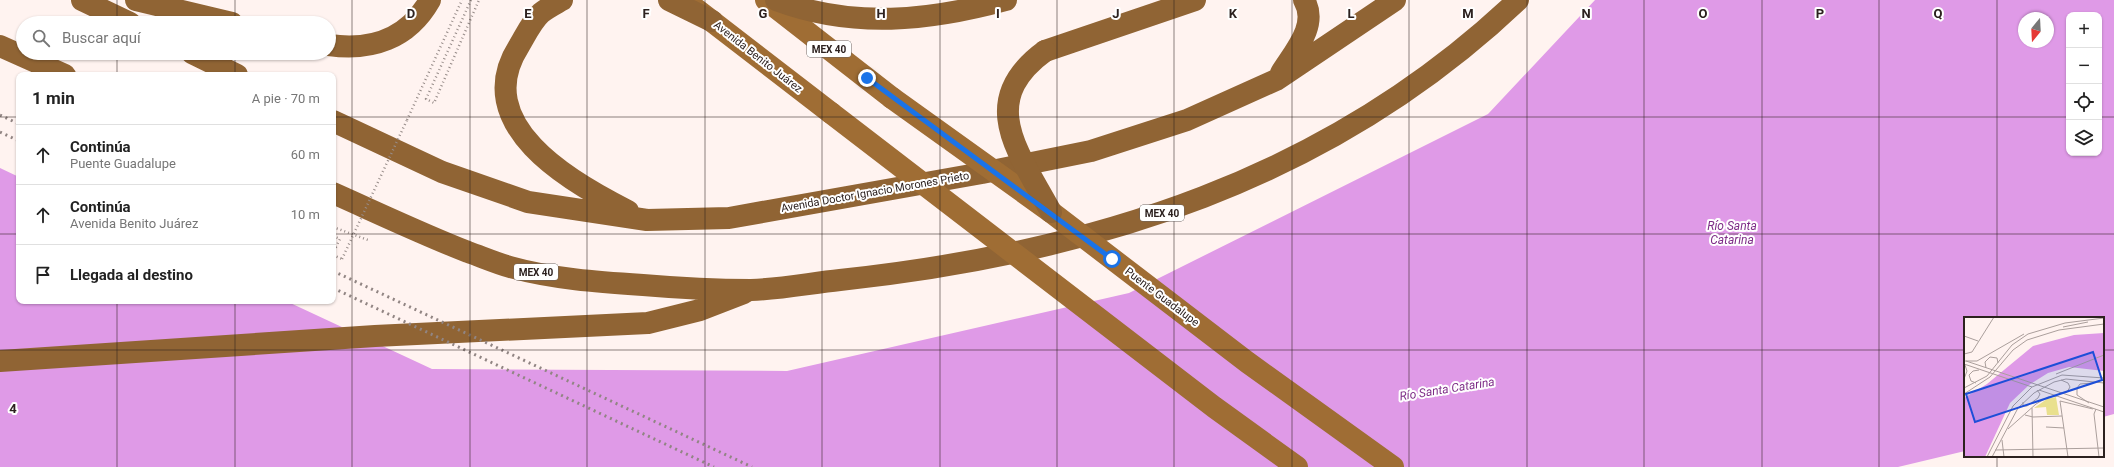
<!DOCTYPE html>
<html lang="es">
<meta charset="utf-8">
<style>
:root{--surface:#fff;--page:#f2f2f2;--text:#222;--muted:#767676;--line:#e0e0e0}
body{margin:0;font-family:Roboto,sans-serif;background:var(--page);color:var(--text)}
.controls{position:absolute;right:12px;top:12px;display:grid;overflow:hidden;border-radius:8px;box-shadow:0 1px 3px #0004}
.controls button{width:36px;height:36px;display:grid;place-items:center;padding:0;border:0;border-bottom:1px solid var(--line);background:var(--surface);color:var(--text);font:20px sans-serif}
.compass{position:absolute;left:2018px;top:12px;width:36px;height:36px;border-radius:50%;background:var(--surface);box-shadow:0 1px 3px #0004;rotate:198deg}
.stop{position:absolute;width:12px;height:12px;margin:-9px;border:3px solid #1a73e8;border-radius:50%;background:#fff}
.stop.end{background:#1a73e8;border-color:#fff;box-shadow:0 1px 4px #0008}
.list{margin:0;padding:0;list-style:none}
h2{display:flex;justify-content:space-between;align-items:center;height:52px;margin:0;padding:0 16px;font-size:17px}
h2 small{font-size:13px;font-weight:400;color:var(--muted)}
.list li{display:grid;grid-template-columns:26px 1fr auto;gap:12px;align-items:center;box-sizing:border-box;height:60px;padding:0 16px;border-top:1px solid var(--line)}
.list b{display:block;font-size:15px;white-space:nowrap}
.list p{margin:0;font-size:13px;white-space:nowrap;color:var(--muted)}
.list em{font-size:13px;font-style:normal;color:var(--muted)}
.icon{flex:none;width:22px;height:22px;fill:none;stroke:currentColor;stroke-width:2;stroke-linecap:round;stroke-linejoin:round}
.map{position:relative;flex:none;width:2114px;height:467px;overflow:hidden}
.search{position:absolute;background:var(--surface);box-shadow:0 1px 3px #0004;left:16px;top:16px;width:320px;height:44px;display:flex;align-items:center;gap:10px;box-sizing:border-box;padding:0 14px;border-radius:22px;color:var(--muted);font-size:15px}
.panel{position:absolute;background:var(--surface);box-shadow:0 1px 3px #0004;left:16px;top:72px;width:320px;height:232px;border-radius:8px}
.map>svg:first-child{display:block}
</style>
<div class="map">
<svg width="2114" height="467" viewBox="0 0 2114 467">
<rect width="100%" height="100%" fill="#fff3f0"/>
<!-- water -->
<path fill="#df9ae7" fill-rule="evenodd" d="M1595,0H2114V414L2103,417V318H1965V451L1898,467H0V168L19,177V301H286L432,369L787,371L1129,293L1488,114ZM2069,15H2099V153H2069ZM2024,18H2048V42H2024Z"/>
<g fill="none" stroke-linecap="round" stroke-linejoin="round">
<!-- path -->
<path stroke="#988d8a" stroke-width="2.5" stroke-dasharray="1 3" stroke-linecap="butt" d="M471,0L426,99L434,103L479,0
M407,120L462,0
M333,227L368,240
M333,236L340,239L336,247L333,246
M333,255L342,259"/>
<!-- primary -->
<path stroke="#9f6d34" stroke-width="22" d="M766,0L892,98
M696,9L831,113"/>
<!-- trunk -->
<path stroke="#906434" stroke-width="22" d="M82,0L130,23
M136,0L232,23
M562,0C555,4 547,8 541,13C532,21 525,36 519,46C469,124 570,182 628,211
M669,0L712,21
M776,0C853,29 929,21 1006,0
M329,45C371,51 408,39 430,0
M0,46L65,75
M1045,51L1195,0
M192,53L237,75
M1281,73C1294,52 1319,25 1304,0
M333,121L442,172L528,202L647,220L729,218L982,173L1091,151L1187,120L1276,80L1395,0
M333,193C378,213 422,234 468,252C482,257 496,263 510,267C553,279 598,282 643,285C678,288 715,290 751,290C781,289 811,283 840,280C1093,253 1330,179 1518,0
M0,361L375,336L648,323L700,310L744,293"/>
<!-- rail -->
<path stroke="#918583" stroke-width="3" stroke-dasharray="2 4" stroke-linecap="butt" d="M0,115L19,124
M0,132L19,141
M333,271L752,467
M333,288L714,467"/>
<!-- path-bridge -->
<path stroke="#988d8a" stroke-width="2.5" stroke-dasharray="1 3" stroke-linecap="butt" d="M342,259L407,120"/>
<!-- primary-bridge -->
<path stroke="#9f6d34" stroke-width="22" d="M892,98L1051,212L1247,362L1393,467
M831,113L1214,407L1297,467"/>
<!-- trunk-bridge -->
<path stroke="#906434" stroke-width="22" d="M1045,51C975,102 1020,154 1051,212"/>
</g>
<g fill="none" stroke-linecap="round" stroke-linejoin="round">
<!-- route -->
<path stroke="#1a73e8" stroke-width="5" d="M867,78L1112,259"/>
</g>
<!-- grid -->
<path fill="none" stroke="#2c211f" stroke-width="1" stroke-opacity="0.55" d="M117,0V23M235,0V23M352,0V467M470,0V467M587,0V467M705,0V467M822,0V467M940,0V467M1057,0V467M1174,0V467M1292,0V467M1409,0V467M1527,0V467M1644,0V467M1762,0V467M1879,0V467M1997,0V318M117,53V75M235,53V75M0,117H19M333,117H2069M2099,117H2114M0,234H19M333,234H2114M117,301V467M235,301V467M0,350H1965M2103,350H2114M1997,456V467"/>
<g text-anchor="middle" dominant-baseline="central" stroke-width="4" stroke-linejoin="round" paint-order="stroke">
<!-- shield labels -->
<g fill="#fff" stroke="#6b6462" stroke-width="1">
<rect x="807" y="41" width="44" height="16" rx="3"/>
<rect x="1140" y="205" width="44" height="16" rx="3"/>
<rect x="514" y="264" width="44" height="16" rx="3"/>
</g>
<g font-size="10" font-weight="bold" fill="#2c211f">
<text x="829" y="49">MEX 40</text>
<text x="1162" y="213">MEX 40</text>
<text x="536" y="272">MEX 40</text>
</g>
<!-- street labels -->
<g font-size="11" fill="#2c211f" stroke="#fff">
<text transform="translate(758 57) rotate(38)">Avenida Benito Juárez</text>
<text transform="translate(875 192) rotate(-10)">Avenida Doctor Ignacio Morones Prieto</text>
<text transform="translate(1162 297) rotate(37)">Puente Guadalupe</text>
</g>
<!-- water labels -->
<g font-size="12" font-style="italic" fill="#7e2d87" stroke="#fff">
<text x="1732" y="226">Río Santa<tspan x="1732" dy="14">Catarina</tspan></text>
<text transform="translate(1447 389) rotate(-9)">Río Santa Catarina</text>
</g>
</g>
<!-- overview -->
<g transform="translate(1964 317)">
<rect width="140" height="140" fill="#fff3f0"/>
<path d="M92,80L95,98H83L82,90L70,91L83,82Z" fill="#e9e08e"/>
<path d="M140,16V54L105,50L84,56L65,68L46,86L21,140H0V81L23,67L69,29L110,18Z" fill="#df9ae7"/>
<path fill="none" stroke="#ab9f9c" stroke-width="1" d="M99,10L124,5M0,19L14,24M0,37L8,35L30,0M1,44H13L60,17M2,44L140,90M0,47L68,70M22,51L21,45L26,40L33,41L34,46M92,57L140,38M0,62L3,54L1,48M12,66L7,64L5,58L9,54L15,53M0,71L23,59L48,28L64,17L101,6L140,1M75,73L140,95M95,76L103,75L106,70L104,66L97,63M0,77L26,60L49,33L63,23L95,13L140,7M59,85V89H63L74,81L76,77L73,73M125,86L113,78V71L116,67L129,66M68,91L69,140M132,92L130,97L135,140M61,98L69,100L98,99M82,110L100,111M44,112L72,87L84,80L93,79M38,123L40,140M31,133L140,131M23,140L49,89L68,70L98,58L140,61M28,140L54,91L70,76L90,65L102,62L140,66M104,140L96,84L129,92"/>
<path fill="#1d4ed8" fill-opacity="0.15" stroke="#1d4ed8" stroke-width="2" d="M129,35L138,63L11,105L2,77Z"/>
<rect width="140" height="140" fill="none" stroke="#2c211f" stroke-width="2"/>
</g>
<g font-size="13" text-anchor="middle" font-weight="bold" fill="#2c211f" stroke="#fff" stroke-width="4" stroke-linejoin="round" paint-order="stroke">
<text x="411" y="18">D</text>
<text x="528" y="18">E</text>
<text x="646" y="18">F</text>
<text x="763" y="18">G</text>
<text x="881" y="18">H</text>
<text x="998" y="18">I</text>
<text x="1116" y="18">J</text>
<text x="1233" y="18">K</text>
<text x="1351" y="18">L</text>
<text x="1468" y="18">M</text>
<text x="1586" y="18">N</text>
<text x="1703" y="18">O</text>
<text x="1820" y="18">P</text>
<text x="1938" y="18">Q</text>
<text x="13" y="413">4</text>
</g>
</svg>
<div class="controls">
<button>+</button>
<button>−</button>
<button><svg class="icon" aria-label="locate" viewBox="0 0 24 24"><circle cx="12" cy="12" r="6"/><path d="M12 2v4M12 18v4M2 12h4M18 12h4"/></svg></button>
<button><svg class="icon" aria-label="layers" viewBox="0 0 24 24"><path d="M12 4l9 5-9 5-9-5zM3 14l9 5 9-5"/></svg></button>
</div>
<svg class="compass" viewBox="-18 -18 36 36"><path d="M0-13l5 13h-10z" fill="#e53935"/><path d="M0 13l5-13h-10z" fill="#767676"/></svg>
<div class="stop" style="left:1112px;top:259px"></div>
<div class="stop end" style="left:867px;top:78px"></div>
<div class="search"><svg class="icon" aria-label="search" viewBox="0 0 24 24"><circle cx="10" cy="10" r="6"/><path d="M15 15l6 6"/></svg>Buscar aquí</div>
<section class="panel">
<h2>1 min<small>A pie · 70 m</small></h2>
<ul class="list">
<li><svg class="icon" aria-label="ahead" viewBox="0 0 24 24"><path d="M12 20V5M6 11l6-6 6 6"/></svg><div><b>Continúa</b><p>Puente Guadalupe</p></div><em>60 m</em></li>
<li><svg class="icon" aria-label="ahead" viewBox="0 0 24 24"><path d="M12 20V5M6 11l6-6 6 6"/></svg><div><b>Continúa</b><p>Avenida Benito Juárez</p></div><em>10 m</em></li>
<li><svg class="icon" aria-label="arrive" viewBox="0 0 24 24"><path d="M6 21V4h12l-3 4 3 4H6"/></svg><div><b>Llegada al destino</b></div></li>
</ul>
</section>
</div>
